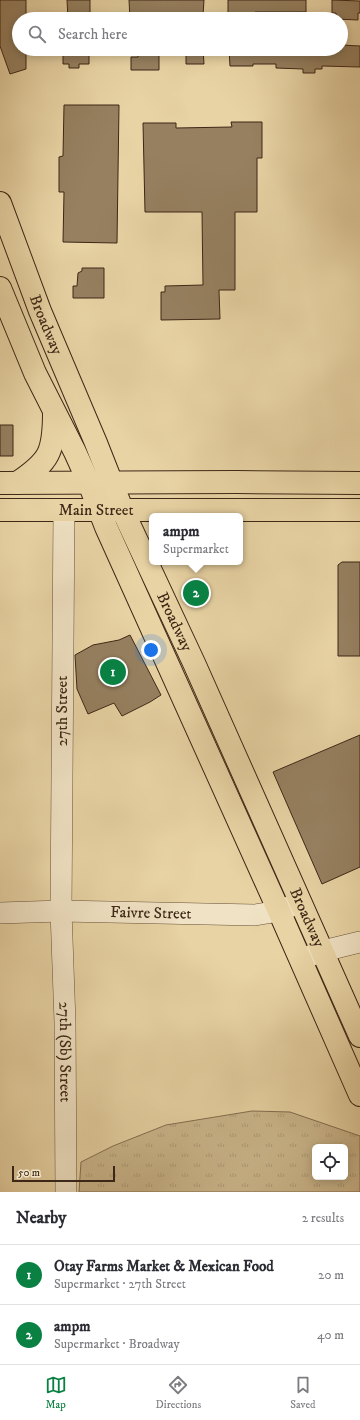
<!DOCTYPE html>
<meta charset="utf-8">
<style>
:root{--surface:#fff;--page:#f7f7f7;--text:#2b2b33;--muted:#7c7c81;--line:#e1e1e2;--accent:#0b8043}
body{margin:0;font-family:"IM FELL DW Pica",serif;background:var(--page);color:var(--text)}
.controls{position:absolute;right:12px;bottom:12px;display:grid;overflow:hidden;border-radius:6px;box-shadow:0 2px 10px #0003}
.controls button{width:36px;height:36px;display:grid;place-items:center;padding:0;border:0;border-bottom:1px solid var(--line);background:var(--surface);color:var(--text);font:20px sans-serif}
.scale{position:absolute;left:12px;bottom:10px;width:103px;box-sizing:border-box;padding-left:4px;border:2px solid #3d2716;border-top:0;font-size:11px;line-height:14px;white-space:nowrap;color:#3d2716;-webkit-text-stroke:3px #f0e2c4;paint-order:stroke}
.you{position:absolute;left:151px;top:650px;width:14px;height:14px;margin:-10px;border:3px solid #fff;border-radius:50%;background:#1a73e8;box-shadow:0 0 0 6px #1a73e833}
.badge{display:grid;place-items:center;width:26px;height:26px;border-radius:50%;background:var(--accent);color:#fff;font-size:13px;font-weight:700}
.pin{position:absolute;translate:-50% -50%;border:2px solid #fff;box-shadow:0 1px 4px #0006}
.popup{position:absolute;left:149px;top:513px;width:94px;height:52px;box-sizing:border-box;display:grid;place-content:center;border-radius:6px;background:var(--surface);filter:drop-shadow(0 1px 3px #0005);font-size:13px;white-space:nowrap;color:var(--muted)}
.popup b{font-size:15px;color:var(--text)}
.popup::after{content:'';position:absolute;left:50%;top:100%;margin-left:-8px;border:8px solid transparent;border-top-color:var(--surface)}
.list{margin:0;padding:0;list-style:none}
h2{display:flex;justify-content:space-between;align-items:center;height:52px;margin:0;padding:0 16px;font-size:17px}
h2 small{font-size:13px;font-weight:400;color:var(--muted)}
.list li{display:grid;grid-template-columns:26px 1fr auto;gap:12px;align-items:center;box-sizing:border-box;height:60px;padding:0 16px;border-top:1px solid var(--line)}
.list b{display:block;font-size:15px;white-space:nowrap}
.list p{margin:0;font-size:13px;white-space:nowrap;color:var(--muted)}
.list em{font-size:13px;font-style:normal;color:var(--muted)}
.icon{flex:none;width:22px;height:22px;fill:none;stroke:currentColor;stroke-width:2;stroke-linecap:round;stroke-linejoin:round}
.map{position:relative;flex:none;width:360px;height:1192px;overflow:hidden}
.search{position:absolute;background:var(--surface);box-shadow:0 2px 10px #0003;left:12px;right:12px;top:12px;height:44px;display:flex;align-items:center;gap:10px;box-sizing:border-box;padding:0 14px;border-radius:22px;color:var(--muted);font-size:15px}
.sheet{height:172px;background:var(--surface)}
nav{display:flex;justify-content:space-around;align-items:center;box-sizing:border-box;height:56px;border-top:1px solid var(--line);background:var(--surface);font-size:11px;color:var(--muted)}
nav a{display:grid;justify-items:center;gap:2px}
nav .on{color:var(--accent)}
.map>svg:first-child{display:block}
</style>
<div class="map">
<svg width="360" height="1192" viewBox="0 0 360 1192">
<defs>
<pattern id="grass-tufts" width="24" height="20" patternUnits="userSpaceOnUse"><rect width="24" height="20" fill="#cbb68c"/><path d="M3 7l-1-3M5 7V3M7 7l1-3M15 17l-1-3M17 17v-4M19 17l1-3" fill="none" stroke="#af9c78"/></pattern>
</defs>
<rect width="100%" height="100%" fill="#e8d3a4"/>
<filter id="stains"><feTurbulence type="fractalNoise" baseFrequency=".005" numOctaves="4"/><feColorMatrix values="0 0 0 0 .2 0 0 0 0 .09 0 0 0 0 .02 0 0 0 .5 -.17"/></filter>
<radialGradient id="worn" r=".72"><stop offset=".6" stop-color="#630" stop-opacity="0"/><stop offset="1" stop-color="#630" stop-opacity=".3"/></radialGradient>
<!-- grass -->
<path fill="url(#grass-tufts)" stroke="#846e51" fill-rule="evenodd" d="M252,1111L290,1112L360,1136V1192H79L81,1162L113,1146L166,1125ZM315,1147H345V1177H315Z"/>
<!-- building -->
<path fill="#968060" stroke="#3d2716" d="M0,0H26V19H19V49H26V69L10,74L0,46Z
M67,0H90V17H88V19H68Z
M129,0H204L203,15H202V19H130Z
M228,0H306V12H255V16L228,17Z
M332,0L360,1V13H358V20L336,19V13H332Z
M341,45L360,46V67L322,66V69H315V73H303V69L276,68V64H253V66H230L229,49H341Z
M63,49H89V64H79V68H69V64H63Z
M138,49H159V70H131V57H138Z
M186,49H203L204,64H186Z
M64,105H119L117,243L63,242L64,192H59V157L63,156Z
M231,122H262V158H257V212H235V290H219L220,319L161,320V292H165V286L203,285L202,212H145L143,123H176V128L232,127Z
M82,268H104V298H73V286H77L78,273L82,271Z
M0,425H13V456H0Z
M342,562H360V656H338V565Z
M130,635L161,695L150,702L122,716L114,703L88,714L77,689L75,655L93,645L119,640Z
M360,735V867L322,884L273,772Z"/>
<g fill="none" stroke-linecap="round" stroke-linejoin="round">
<defs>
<g id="minor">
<path id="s1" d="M64,510L61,911L65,1022L66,1192"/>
<path id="s2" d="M0,913L61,911L255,915L279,911L294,905"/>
<path d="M307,957L323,951L360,942"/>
</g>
<g id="major">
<path id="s3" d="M0,203L40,311L96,443L122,509L194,663L360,1036"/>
<path d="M0,288L35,373L75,452L89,483L106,527L279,911L360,1095"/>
<path d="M0,483L236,482L360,483"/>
<path d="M17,483C50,461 54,452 54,412"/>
<path id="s4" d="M0,510H360"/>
</g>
</defs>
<!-- minor casing -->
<use href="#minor" stroke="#68523a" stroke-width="22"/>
<!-- major casing -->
<use href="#major" stroke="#3d2716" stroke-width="24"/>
<!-- minor -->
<use href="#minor" stroke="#f0e2c4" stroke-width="21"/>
<!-- major -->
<use href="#major" stroke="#e8d3a4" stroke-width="22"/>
</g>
<g text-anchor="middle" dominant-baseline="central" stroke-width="3" stroke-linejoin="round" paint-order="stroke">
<!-- street labels -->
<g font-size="16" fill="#3d2716" stroke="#f0e2c4">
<text stroke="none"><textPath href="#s3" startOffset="130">Broadway</textPath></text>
<text stroke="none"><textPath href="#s4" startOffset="96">Main Street</textPath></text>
<text stroke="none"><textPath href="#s3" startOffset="454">Broadway</textPath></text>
<text transform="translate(62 711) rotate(-90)">27th Street</text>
<text stroke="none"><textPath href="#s2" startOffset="151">Faivre Street</textPath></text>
<text stroke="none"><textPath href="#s3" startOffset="778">Broadway</textPath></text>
<text stroke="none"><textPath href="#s1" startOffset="542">27th (Sb) Street</textPath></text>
</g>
</g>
<rect width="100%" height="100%" filter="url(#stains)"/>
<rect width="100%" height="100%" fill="url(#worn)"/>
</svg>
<div class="controls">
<button><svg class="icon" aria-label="locate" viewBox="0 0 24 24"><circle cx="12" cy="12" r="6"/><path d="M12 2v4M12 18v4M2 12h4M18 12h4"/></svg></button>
</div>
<div class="scale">50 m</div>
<div class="you"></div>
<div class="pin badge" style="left:113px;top:672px">1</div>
<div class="pin badge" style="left:196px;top:593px">2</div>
<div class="popup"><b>ampm</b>Supermarket</div>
<div class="search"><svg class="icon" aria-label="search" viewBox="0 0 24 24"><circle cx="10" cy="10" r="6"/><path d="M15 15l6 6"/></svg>Search here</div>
</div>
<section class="sheet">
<h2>Nearby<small>2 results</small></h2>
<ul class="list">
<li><span class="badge">1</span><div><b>Otay Farms Market &amp; Mexican Food</b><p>Supermarket · 27th Street</p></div><em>20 m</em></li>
<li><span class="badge">2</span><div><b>ampm</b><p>Supermarket · Broadway</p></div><em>40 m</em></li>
</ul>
</section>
<nav>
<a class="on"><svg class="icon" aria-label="map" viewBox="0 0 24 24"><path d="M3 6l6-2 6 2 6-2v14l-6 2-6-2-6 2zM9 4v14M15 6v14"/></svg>Map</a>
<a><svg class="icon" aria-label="directions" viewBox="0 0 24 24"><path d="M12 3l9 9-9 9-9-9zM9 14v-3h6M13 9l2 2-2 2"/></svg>Directions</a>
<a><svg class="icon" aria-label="saved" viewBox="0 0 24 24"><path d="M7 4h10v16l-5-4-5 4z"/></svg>Saved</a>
</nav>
